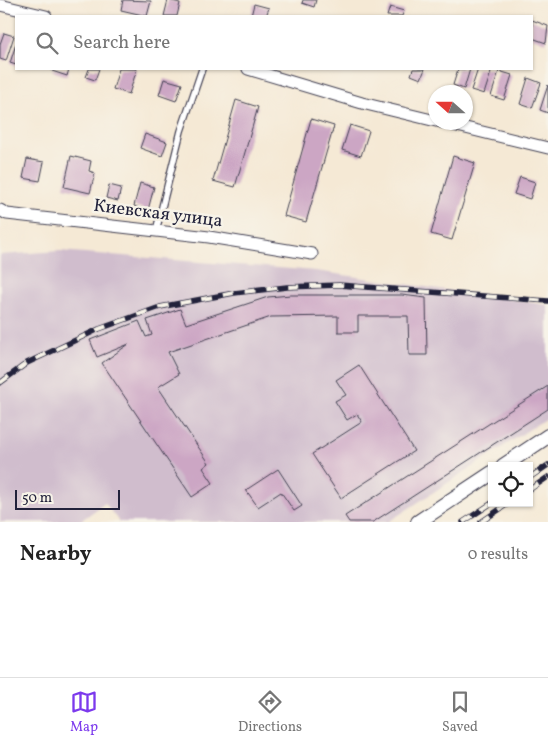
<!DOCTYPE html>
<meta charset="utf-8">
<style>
:root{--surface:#fff;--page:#f6f6f6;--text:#222;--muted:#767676;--line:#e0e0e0;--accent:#7c3aed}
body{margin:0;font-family:Vollkorn,serif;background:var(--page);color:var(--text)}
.controls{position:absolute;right:15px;bottom:15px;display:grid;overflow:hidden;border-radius:0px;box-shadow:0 1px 4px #0004}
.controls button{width:45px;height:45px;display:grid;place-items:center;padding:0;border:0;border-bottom:1px solid var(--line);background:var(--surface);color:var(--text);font:25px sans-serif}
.compass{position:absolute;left:428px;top:85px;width:45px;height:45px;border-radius:50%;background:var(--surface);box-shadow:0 1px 4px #0004;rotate:291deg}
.scale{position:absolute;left:15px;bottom:12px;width:105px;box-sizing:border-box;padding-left:5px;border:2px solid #22223b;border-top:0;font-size:14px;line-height:18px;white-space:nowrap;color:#22223b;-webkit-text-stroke:4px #f7f3e8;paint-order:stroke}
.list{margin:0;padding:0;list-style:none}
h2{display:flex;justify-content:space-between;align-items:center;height:65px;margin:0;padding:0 20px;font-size:21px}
h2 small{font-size:16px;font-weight:400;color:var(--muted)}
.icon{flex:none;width:28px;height:28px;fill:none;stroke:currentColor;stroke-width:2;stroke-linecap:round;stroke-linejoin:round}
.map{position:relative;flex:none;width:548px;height:522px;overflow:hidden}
.search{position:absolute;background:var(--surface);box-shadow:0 1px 4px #0004;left:15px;right:15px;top:15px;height:55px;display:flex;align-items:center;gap:12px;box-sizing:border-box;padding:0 18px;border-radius:0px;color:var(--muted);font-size:19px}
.sheet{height:155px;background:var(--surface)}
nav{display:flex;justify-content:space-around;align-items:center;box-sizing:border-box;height:70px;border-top:1px solid var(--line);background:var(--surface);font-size:14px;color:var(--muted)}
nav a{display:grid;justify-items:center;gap:2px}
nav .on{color:var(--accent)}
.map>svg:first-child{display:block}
</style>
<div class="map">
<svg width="548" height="522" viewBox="0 0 548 522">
<rect width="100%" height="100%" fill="#f7f3e8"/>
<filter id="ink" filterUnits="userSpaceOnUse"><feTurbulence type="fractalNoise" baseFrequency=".02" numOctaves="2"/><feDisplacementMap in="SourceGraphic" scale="10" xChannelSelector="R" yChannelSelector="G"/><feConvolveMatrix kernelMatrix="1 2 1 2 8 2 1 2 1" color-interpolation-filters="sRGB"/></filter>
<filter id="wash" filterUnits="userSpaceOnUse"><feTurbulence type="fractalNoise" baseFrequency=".0096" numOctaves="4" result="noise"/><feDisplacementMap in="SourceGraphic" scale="20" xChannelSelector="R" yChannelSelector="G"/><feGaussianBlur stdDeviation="1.12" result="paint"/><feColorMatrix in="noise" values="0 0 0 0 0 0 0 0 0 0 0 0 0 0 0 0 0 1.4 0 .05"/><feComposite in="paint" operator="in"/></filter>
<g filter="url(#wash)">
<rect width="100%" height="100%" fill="#f5e9d5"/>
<!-- industrial -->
<path fill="#d0bdcd" d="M60,251L316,271L548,305V417L388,522H119L105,503L79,522H0V255Z"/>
<g id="blocks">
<!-- building -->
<path fill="#cca6c4" d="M123,0L151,1L147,16L121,10Z
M168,0L180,3L177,16H164Z
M303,0H316L314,7L302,3Z
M254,4L269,8L266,16H251Z
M390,7L404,11L402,16H387Z
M532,20L548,26L546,43L532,38Z
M4,33L14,36L6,61L0,59V44Z
M16,44V65L10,63Z
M52,69H69L67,76L52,71Z
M89,69H99L95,80L86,77Z
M119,69H137L129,94L113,89Z
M413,69H425L421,79L411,75Z
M458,69H470L464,89L453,85Z
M478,69H492L484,94L471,90Z
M499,71L512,75L504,100L491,96Z
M528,78L541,83L532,108L520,104Z
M164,79L182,84L176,101L159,95Z
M548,85V113L540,110Z
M236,100L258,107L235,187L213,181Z
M311,119L334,126L306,222L284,216Z
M350,125L369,131L361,156L342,150Z
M145,134L167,142L162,156L140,148Z
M71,156L91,161L89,171L95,173L90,193L64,187Z
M453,156L475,163L452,240L431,234Z
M27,159L44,162L40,181L23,178Z
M520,177L535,182L530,199L514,194Z
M140,183L154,187L148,210L134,206Z
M109,185L121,188L118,201L106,198Z
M291,295H402L426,298L427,355H409L408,316H358V332H338V316L271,317L168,352L179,374L158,387L209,463L203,468L213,483L192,497L102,363L129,344L97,357L90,340L139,321L146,337L152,335L147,320L180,309L186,324L268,297Z
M359,365L414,451L341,498L312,454L362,422L357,414L347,420L335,401L346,395L336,380Z
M548,386V409L373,522H349L345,516Z
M278,469L302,506L294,511L281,492L258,507L246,490Z"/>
</g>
</g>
<g filter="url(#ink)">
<use href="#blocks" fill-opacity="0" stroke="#424052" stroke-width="1"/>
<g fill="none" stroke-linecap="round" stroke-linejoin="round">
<defs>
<path id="service" d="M156,231L181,131L202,69"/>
<path id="minor" d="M0,5L46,16
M248,69L362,103L436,121
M441,122L548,148
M0,210L7,214L209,237L312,254"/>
<path id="tertiary" d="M503,466L548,436
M418,522L492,473"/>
</defs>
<!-- service casing -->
<use href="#service" stroke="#424052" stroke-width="8"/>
<!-- minor casing -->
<use href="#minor" stroke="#424052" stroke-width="13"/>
<!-- tertiary casing -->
<use href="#tertiary" stroke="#424052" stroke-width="16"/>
<!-- service -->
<use href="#service" stroke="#fff" stroke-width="5.5"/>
<!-- minor -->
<use href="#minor" stroke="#fff" stroke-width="11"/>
<!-- tertiary -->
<use href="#tertiary" stroke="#fff" stroke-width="14"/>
<defs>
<path id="rail" d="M0,383L27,363L99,329L160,307L234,293L287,287L339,285L548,301
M529,478L548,465
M529,490L548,477
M463,522L492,503
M481,522L509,503"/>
</defs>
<!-- rail casing -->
<use href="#rail" stroke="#22223b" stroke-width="5.5"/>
<!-- rail -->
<use href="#rail" stroke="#f7f3e8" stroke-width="4" stroke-dasharray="11" stroke-linecap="butt"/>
</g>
</g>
<g text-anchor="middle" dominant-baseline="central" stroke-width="5" stroke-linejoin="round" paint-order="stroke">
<!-- street labels -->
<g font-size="18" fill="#22223b" stroke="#f7f3e8">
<text transform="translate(158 214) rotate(7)">Киевская улица</text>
</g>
</g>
</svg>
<div class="controls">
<button><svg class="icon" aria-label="locate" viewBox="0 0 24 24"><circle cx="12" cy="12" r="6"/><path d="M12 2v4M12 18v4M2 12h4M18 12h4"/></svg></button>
</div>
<svg class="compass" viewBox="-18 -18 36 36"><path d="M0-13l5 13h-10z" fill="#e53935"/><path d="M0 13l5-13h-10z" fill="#767676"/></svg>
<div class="scale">50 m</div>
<div class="search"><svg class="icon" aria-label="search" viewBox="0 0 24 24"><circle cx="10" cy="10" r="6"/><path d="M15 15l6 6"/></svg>Search here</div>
</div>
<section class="sheet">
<h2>Nearby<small>0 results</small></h2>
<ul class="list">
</ul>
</section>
<nav>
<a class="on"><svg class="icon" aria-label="map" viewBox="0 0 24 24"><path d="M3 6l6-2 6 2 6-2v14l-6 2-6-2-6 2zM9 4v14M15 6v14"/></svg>Map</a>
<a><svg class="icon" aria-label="directions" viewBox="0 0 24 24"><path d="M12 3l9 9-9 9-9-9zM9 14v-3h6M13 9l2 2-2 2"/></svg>Directions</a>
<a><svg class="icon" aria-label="saved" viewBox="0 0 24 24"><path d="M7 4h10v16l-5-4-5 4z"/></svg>Saved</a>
</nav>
